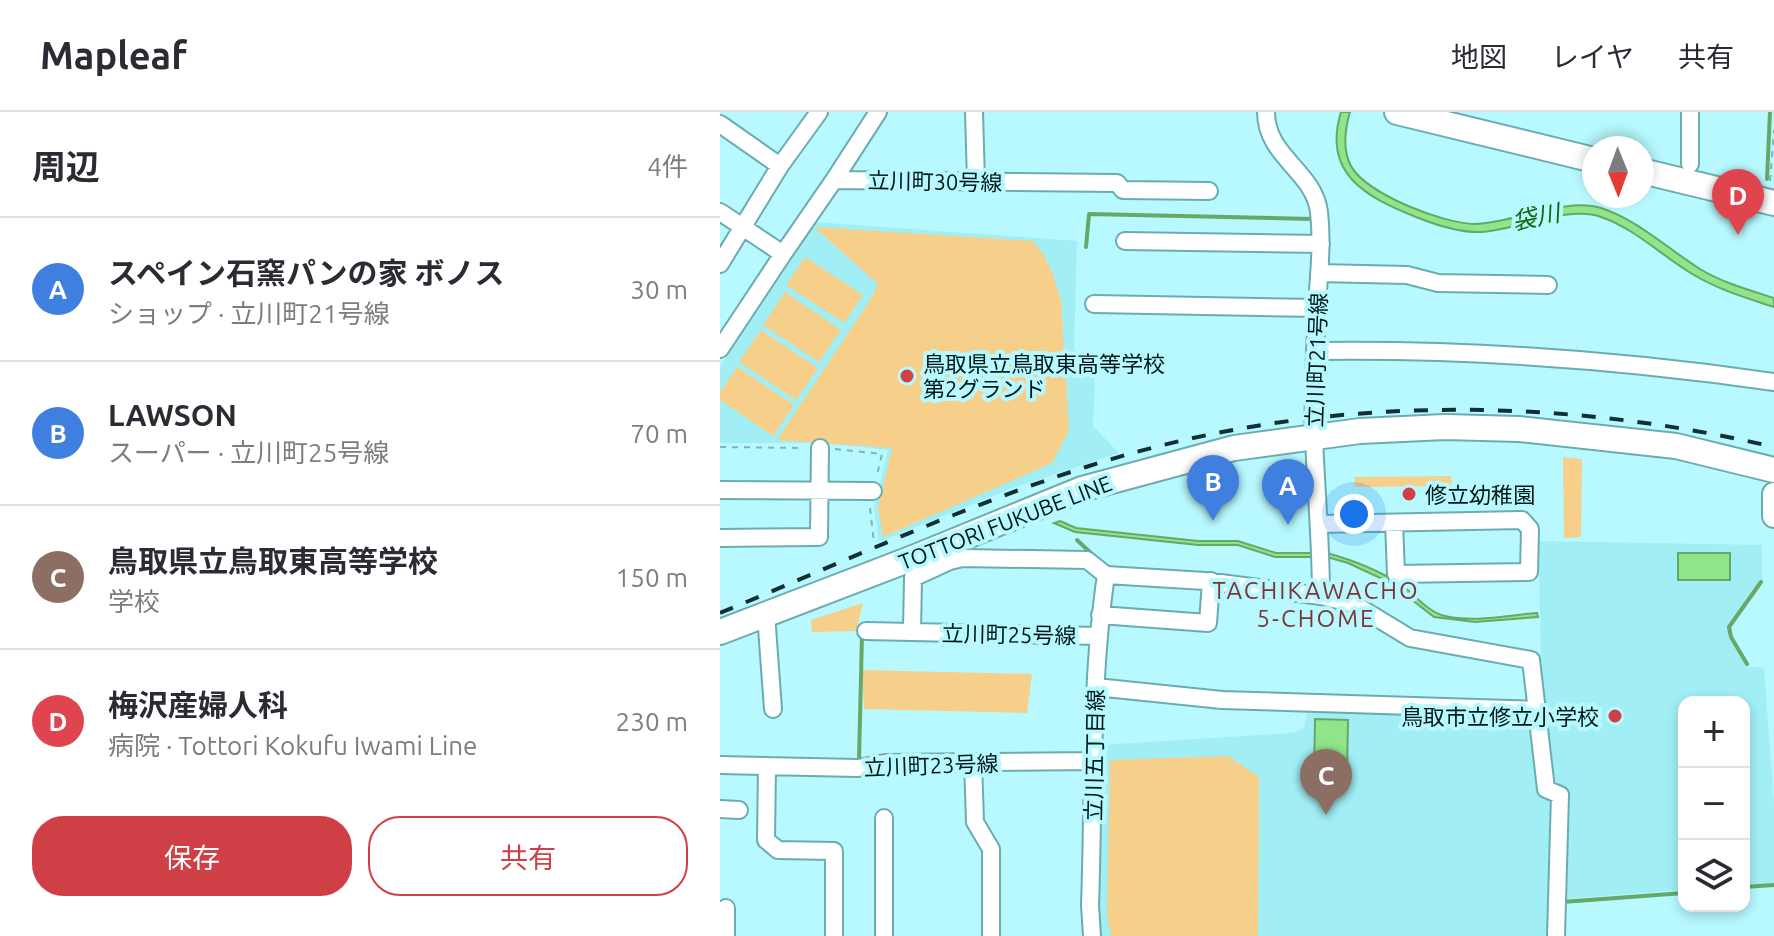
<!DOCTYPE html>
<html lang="ja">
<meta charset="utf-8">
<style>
:root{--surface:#fff;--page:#f7f7f7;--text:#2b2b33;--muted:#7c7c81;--line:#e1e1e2;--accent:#cf3f46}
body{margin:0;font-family:Ubuntu,"Noto Sans JP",sans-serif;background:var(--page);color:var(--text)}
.controls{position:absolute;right:24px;bottom:24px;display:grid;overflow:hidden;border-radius:16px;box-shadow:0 4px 12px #0003}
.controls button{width:72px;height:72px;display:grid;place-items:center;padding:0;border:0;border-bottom:2px solid var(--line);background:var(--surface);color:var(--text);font:40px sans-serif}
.compass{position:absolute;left:862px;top:24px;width:72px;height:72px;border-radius:50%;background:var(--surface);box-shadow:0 4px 12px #0003;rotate:179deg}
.you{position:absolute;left:634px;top:402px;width:28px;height:28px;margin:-20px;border:6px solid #fff;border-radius:50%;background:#1a73e8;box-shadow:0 0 0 12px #1a73e833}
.badge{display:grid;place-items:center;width:52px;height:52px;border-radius:50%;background:var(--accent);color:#fff;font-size:26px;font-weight:700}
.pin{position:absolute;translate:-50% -66px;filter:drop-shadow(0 2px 4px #0008)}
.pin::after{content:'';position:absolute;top:42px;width:28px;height:24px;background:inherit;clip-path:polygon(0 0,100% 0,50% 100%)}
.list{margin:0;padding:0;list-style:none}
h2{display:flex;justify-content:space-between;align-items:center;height:104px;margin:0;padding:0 32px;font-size:34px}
h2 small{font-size:26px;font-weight:400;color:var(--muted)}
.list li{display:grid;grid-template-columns:52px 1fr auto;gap:24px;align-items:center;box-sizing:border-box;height:144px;padding:0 32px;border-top:2px solid var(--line)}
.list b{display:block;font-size:30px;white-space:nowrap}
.list p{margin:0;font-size:26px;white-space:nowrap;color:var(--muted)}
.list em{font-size:26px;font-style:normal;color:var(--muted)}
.actions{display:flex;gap:16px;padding:24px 32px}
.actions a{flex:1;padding:18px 0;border:2px solid var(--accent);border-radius:32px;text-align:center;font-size:28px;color:var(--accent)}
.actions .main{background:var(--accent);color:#fff}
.icon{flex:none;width:44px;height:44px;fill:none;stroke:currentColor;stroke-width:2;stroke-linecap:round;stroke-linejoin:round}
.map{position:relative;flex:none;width:1054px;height:824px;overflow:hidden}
header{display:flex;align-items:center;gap:48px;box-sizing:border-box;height:112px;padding:0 40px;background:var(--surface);border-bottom:2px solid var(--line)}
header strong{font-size:38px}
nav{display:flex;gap:44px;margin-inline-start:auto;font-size:28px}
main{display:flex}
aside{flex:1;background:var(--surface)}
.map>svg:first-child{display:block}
</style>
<header>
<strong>Mapleaf</strong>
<nav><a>地図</a><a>レイヤ</a><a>共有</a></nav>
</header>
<main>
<aside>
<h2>周辺<small>4件</small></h2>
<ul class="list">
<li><span class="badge" style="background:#3f7fe0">A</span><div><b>スペイン石窯パンの家 ボノス</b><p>ショップ · 立川町21号線</p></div><em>30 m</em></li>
<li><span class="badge" style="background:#3f7fe0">B</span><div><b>LAWSON</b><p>スーパー · 立川町25号線</p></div><em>70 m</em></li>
<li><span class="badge" style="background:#8d6e63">C</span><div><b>鳥取県立鳥取東高等学校</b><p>学校</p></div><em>150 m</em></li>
<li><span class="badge" style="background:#e0444e">D</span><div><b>梅沢産婦人科</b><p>病院 · Tottori Kokufu Iwami Line</p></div><em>230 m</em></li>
</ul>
<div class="actions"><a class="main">保存</a><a>共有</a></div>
</aside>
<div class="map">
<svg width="1054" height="824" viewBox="0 0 1054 824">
<rect width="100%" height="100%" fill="#b7f9fe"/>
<!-- built -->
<path fill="#a1eef4" d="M94,110L357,129L354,238L371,244L375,274L373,314L399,341L290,377L159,430L154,396L168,338L103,331H0V254Z
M818,429L1042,433V467L1007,515L1013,532L1026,554L1044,556L1054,691V771L1024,773V590H964V778L844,787L846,679L832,671L821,546Z
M588,596L812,602L834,686L830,824H377L381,633L573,621L584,616Z"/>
<!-- green -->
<path fill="#f6d08b" d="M94,115L313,129L324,143L333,162L341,188L349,319L332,351L163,425L158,395L172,336L57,328L150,188L158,172Z
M85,145L143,183L124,211L66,173Z
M65,180L121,218L99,250L43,213Z
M41,218L98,256L76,288L19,250Z
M17,255L74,293L53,324L0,288V280Z
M843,345L862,347L861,425L844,426Z
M731,364L732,374L635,375L634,365Z
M143,491L136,519L92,520L91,508Z
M142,558L312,562L307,601L144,597Z
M508,644L539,665L538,824H391L387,802L390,648Z"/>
<!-- water -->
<path fill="#91e589" stroke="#66a868" stroke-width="2" d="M621,0H630C625,17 622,37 631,54C646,82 724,112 755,112C794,111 845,85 881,96C918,108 948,137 980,157C1003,171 1029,178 1054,186V195C1027,186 999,178 974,163C943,145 916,117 881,105C848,93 796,118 761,120C739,121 716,113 696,105C646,85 602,62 621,0Z
M340,409L356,416L478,429H518L556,441H598V445H555L518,433H478L355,420L334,411Z
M607,441C632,448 658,458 680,472C695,482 707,500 725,504C754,511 789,503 817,501L818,505L755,510L714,505L669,470L628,451L607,445Z
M958,441H1010V468H958Z
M595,607L628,608L627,661L594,659Z"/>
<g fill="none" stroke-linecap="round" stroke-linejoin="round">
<!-- stream -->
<path stroke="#66a868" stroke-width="4" d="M1047,67L1050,0
M366,135L369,102L593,107
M357,428L373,443
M1027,552L1011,525L1009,515L1041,470
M139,648L142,523
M1024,775L1054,773
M842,790L964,781"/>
<defs>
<path id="street" d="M158,0L114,68L397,71L403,78L489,79
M254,0L256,69
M546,0C546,45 594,59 599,100C602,126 600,152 598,179C596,227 592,277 594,325C596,378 601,431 601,484L634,492L690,526L811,548L826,677L840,683L836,824
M970,0V52
M0,12L60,54
M0,100L63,142L114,68
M405,129L601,132
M0,152L60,54L99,0
M599,161L687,163L718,171L828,173
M374,192L598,196
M0,237L63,142
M596,239C750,237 902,248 1054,270
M0,378L153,379
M600,412L802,408L810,417L809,460L676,462L674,411
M0,426L99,425L100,336
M46,502L53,597
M380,503L488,511L491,469
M146,519L192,520
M378,524L192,520L193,466L230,449L242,446L367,448L386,463L485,469L601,484
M376,575L502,588L818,598
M253,650L255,710L271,737V824
M0,653L138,656L165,651L374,649
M47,654L46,728L58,738L114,739V824
M0,697L19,698
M164,706V824
M6,796V824
M372,824L370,793C374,683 370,572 386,463"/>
<path id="secondary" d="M1054,382V404"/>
<path id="primary" d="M677,0L874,48
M922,59L1054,91
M0,520L193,446L362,377L514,336L640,319L725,315L799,317L956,334L1054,358"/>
</defs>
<!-- street casing -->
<use href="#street" stroke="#6cacb1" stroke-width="20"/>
<!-- secondary casing -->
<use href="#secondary" stroke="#6cacb1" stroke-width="26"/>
<!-- primary casing -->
<use href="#primary" stroke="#6cacb1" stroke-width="28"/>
<!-- path -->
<path stroke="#7fb4b8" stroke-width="2" stroke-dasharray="6 6" stroke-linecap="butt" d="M1050,69L1054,18
M0,335L84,336
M115,337L162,342L157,363
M150,396L154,431"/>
<!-- street -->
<use href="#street" stroke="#fff" stroke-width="16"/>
<!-- secondary -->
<use href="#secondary" stroke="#fff" stroke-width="22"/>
<!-- primary -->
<use href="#primary" stroke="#fff" stroke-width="24"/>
<!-- rail -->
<path stroke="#123033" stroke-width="4" stroke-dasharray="14 14" stroke-linecap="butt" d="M0,501C121,451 241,395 366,355C589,283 827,282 1054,335"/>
</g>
<!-- markers -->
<g fill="#cf3f46" stroke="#b7f9fe" stroke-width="3">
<circle cx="187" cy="264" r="8"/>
<circle cx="689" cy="382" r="8"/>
<circle cx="895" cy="604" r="8"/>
</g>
<g text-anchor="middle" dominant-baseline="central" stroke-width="8" stroke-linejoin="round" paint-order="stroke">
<!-- street labels -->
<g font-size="22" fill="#001a1c" stroke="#b7f9fe">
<text transform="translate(215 69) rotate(1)">立川町30号線</text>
<text transform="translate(596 248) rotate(-88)">立川町21号線</text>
<text transform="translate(285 410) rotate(-21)">TOTTORI FUKUBE LINE</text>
<text transform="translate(289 522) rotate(1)">立川町25号線</text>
<text transform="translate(374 643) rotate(-89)">立川五丁目線</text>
<text transform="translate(211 653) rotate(-2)">立川町23号線</text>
</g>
<!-- poi labels -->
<g font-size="22" fill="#001a1c" stroke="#b7f9fe" text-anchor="start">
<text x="203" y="251">鳥取県立鳥取東高等学校<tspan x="203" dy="25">第2グランド</tspan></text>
<text x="705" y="382">修立幼稚園</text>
<text x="879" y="604" text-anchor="end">鳥取市立修立小学校</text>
</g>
<!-- water labels -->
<g font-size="24" font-style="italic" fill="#12670c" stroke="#b7f9fe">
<text transform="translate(816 105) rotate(-11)">袋川</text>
</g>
<!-- neighbourhood labels -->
<g font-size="24" letter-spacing="2" fill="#7c3434" stroke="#b7f9fe">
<text x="596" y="478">TACHIKAWACHO<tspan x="596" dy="28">5-CHOME</tspan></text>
</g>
</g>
</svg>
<div class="controls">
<button>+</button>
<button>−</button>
<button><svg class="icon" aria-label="layers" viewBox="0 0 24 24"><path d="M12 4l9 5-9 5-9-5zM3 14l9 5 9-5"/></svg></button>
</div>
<svg class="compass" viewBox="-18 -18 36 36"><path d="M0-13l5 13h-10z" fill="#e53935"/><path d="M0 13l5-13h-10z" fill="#7c7c81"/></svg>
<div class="you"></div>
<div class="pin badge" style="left:568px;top:413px;background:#3f7fe0">A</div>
<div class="pin badge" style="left:493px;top:409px;background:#3f7fe0">B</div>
<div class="pin badge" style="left:606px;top:703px;background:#8d6e63">C</div>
<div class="pin badge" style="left:1018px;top:123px;background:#e0444e">D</div>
</div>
</main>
